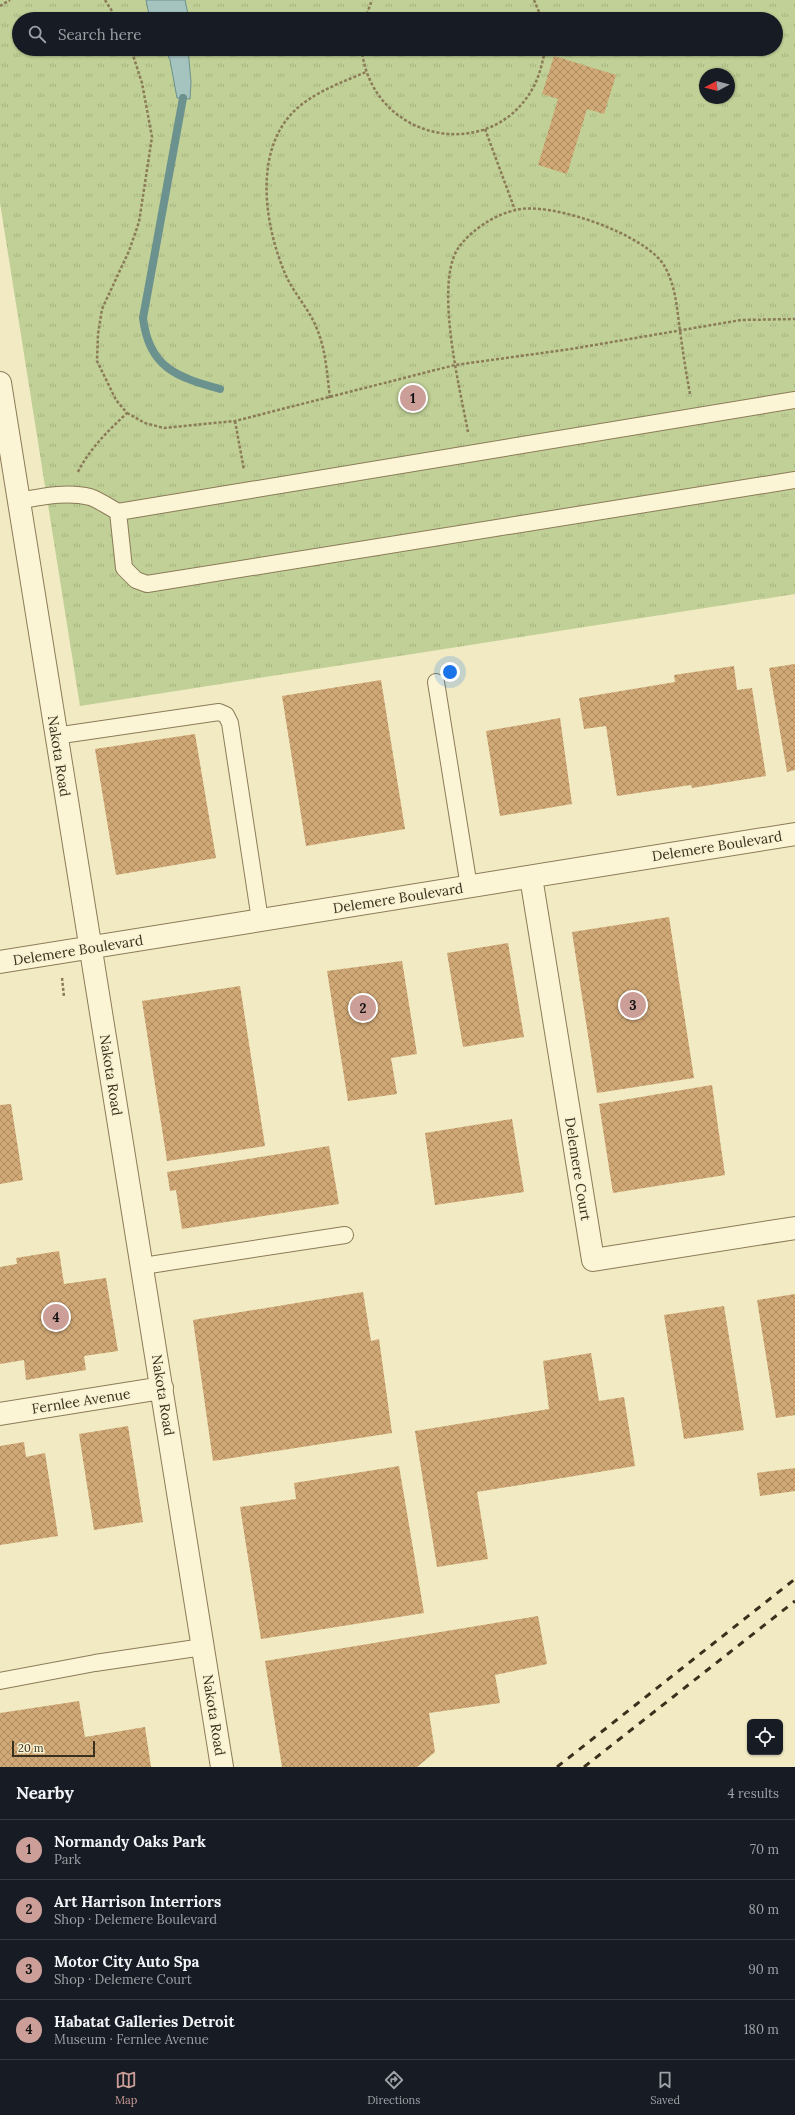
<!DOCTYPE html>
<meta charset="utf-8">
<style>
:root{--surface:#171b24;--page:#20242c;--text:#f1f3f6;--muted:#9ea1a6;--line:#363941;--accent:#cc9e98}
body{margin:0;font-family:Lora,serif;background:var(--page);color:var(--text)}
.controls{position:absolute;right:12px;bottom:12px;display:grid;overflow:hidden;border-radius:6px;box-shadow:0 1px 3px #0004}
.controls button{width:36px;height:36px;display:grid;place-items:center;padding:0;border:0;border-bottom:1px solid var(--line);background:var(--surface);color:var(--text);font:20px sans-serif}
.compass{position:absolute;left:699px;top:68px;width:36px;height:36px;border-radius:50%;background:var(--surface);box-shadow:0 1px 3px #0004;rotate:263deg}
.scale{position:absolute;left:12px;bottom:10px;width:83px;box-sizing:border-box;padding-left:4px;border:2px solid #3b301d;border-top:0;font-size:11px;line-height:14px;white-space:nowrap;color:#3b301d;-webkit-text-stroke:3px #f8f2d3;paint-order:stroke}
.you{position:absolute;left:450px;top:672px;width:14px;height:14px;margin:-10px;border:3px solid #fff;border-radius:50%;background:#1a73e8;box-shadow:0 0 0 6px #1a73e833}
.badge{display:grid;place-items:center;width:26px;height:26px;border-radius:50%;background:var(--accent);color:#111;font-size:13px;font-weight:700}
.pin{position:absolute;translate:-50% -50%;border:2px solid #fff;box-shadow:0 1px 4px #0006}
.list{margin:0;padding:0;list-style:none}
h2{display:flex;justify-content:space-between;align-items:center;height:52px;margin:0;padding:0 16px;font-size:17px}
h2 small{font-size:13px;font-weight:400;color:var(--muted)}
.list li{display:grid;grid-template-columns:26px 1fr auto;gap:12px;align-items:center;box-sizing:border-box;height:60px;padding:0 16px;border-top:1px solid var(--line)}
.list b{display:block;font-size:15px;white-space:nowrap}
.list p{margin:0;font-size:13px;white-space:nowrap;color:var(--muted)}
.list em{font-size:13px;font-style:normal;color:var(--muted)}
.icon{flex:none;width:22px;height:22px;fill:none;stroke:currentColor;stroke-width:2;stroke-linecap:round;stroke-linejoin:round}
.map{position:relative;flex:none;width:795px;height:1767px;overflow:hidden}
.search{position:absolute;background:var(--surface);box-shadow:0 1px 3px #0004;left:12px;right:12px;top:12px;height:44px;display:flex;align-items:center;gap:10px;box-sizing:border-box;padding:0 14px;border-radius:22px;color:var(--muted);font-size:15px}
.sheet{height:292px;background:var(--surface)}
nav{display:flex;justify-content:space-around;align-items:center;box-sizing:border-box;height:56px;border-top:1px solid var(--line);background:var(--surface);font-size:11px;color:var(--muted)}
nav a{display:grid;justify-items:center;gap:2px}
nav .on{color:var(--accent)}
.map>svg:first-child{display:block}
</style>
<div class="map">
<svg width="795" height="1767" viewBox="0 0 795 1767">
<defs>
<pattern id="grass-tufts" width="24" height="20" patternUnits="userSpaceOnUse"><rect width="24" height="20" fill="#c0d096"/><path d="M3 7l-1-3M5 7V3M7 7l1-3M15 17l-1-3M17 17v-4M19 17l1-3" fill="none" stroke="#a6b381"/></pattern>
<pattern id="building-cross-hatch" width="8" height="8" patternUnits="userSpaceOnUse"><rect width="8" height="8" fill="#d1a976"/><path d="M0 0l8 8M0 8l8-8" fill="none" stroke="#ab8a60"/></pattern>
</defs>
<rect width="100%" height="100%" fill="#f1eac3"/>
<!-- grass -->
<path fill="url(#grass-tufts)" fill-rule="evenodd" d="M0,0H795V594L80,706L0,203ZM19,19H776V49H19ZM705,74H729V98H705Z"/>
<!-- water -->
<path fill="#a5c3bf" stroke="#6b928e" d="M146,0H185L189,19H150Z
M165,49H188L191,82L190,99L177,98L170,60Z"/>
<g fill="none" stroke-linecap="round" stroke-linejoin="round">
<!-- stream -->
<path stroke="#6b928e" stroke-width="8" d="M183,98L143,318C149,368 177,377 220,389"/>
</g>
<!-- building -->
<path fill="url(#building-cross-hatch)" d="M554,56L616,75L604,114L587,109L567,174L538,165L558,99L542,94Z
M795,664V770L787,772L769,668Z
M734,666L737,690L752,688L766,776L692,788L691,785L617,796L606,726L584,729L579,698L675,682L674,675Z
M381,680L405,829L306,846L282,696Z
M560,718L572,804L500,816L486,731Z
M195,734L216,858L116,875L95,749Z
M669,917L694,1078L597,1093L572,932Z
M508,943L524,1037L463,1047L447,953Z
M402,961L417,1054L391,1058L397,1094L348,1101L327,971Z
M240,986L265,1146L167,1161L142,1001Z
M712,1085L725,1175L613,1193L599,1104Z
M11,1104L23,1180L0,1184V1105Z
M512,1119L524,1192L435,1205L425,1133Z
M329,1146L339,1204L182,1229L176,1190L170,1191L167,1172Z
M59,1251L64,1284L106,1278L118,1351L84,1356L86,1370L26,1380L24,1360L0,1364V1267L17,1264L16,1258Z
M363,1292L371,1341L379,1339L392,1433L213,1461L193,1320Z
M795,1294V1415L776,1418L757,1300Z
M724,1306L744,1430L684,1439L664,1315Z
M591,1353L599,1401L624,1397L635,1466L477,1492L488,1559L437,1567L415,1431L549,1409L543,1361Z
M128,1426L143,1522L94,1530L79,1434Z
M24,1442L26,1457L45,1453L58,1536L0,1545V1446Z
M399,1466L424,1613L261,1639L240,1507L296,1499L294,1483Z
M795,1468V1491L760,1496L757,1473Z
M538,1616L547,1664L495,1675L500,1703L429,1713L435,1752L417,1767H282L265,1661Z
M79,1701L85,1737L145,1727L151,1767H0V1713Z"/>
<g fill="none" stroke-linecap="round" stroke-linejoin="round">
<defs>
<path id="lane" d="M18,501C41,497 66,491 90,497C99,500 109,507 118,512L124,568L136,580L147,584L795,480
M118,512L795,400
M436,682L469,887
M55,736L219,712L226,715L230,723L260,920
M143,1266L345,1235
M0,1681L95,1663L203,1647"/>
<path id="street" d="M0,383L222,1767
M531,877L593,1260L795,1228
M0,962L795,834
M0,1414L162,1388"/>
</defs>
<!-- lane casing -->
<use href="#lane" stroke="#8c7b58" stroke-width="18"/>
<!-- street casing -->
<use href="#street" stroke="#8c7b58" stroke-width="24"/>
<!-- path -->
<path stroke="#8c7b58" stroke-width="2.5" stroke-dasharray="3 2" stroke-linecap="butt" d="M105,0L117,19
M534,0L542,19
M0,6L10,0
M365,19L372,0
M362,49C363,66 370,84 380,97C415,144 489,148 525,100C537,85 542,67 545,49
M485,129L515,210
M330,398C327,375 326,350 317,329C309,308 292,292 284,271C263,220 253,143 301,105C320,90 345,81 366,72
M127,413L145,423L164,428L235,421L455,365L571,349L741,320L795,319
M235,421L244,470
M468,432C460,389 435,288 457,250C468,232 495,214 516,210C551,201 648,235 665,267C676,287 677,309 680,331C683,352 686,373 690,394
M78,472C90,448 108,431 127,413L116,400L97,361L98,334L102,309L129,251L139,222L152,137L142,83L131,49
M62,978L64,997"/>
<!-- lane -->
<use href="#lane" stroke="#fbf5d6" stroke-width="16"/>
<!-- street -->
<use href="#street" stroke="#fbf5d6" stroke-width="22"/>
<!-- rail -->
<path stroke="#3b301d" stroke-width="3" stroke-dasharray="7 7" stroke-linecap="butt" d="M557,1767L795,1579
M584,1767L795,1601"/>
</g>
<g text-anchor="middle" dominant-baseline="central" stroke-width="3" stroke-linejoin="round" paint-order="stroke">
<!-- street labels -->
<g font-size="14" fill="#3b301d" stroke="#f8f2d3">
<text transform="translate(59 756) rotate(81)">Nakota Road</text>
<text transform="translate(717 846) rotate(-9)">Delemere Boulevard</text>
<text transform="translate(398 898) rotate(-9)">Delemere Boulevard</text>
<text transform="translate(78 950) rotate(-9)">Delemere Boulevard</text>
<text transform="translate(111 1075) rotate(81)">Nakota Road</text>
<text transform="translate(578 1169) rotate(81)">Delemere Court</text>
<text transform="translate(163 1395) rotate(81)">Nakota Road</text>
<text transform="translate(81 1401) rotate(-9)">Fernlee Avenue</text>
<text transform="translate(214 1715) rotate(81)">Nakota Road</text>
</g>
</g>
</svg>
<div class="controls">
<button><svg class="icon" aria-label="locate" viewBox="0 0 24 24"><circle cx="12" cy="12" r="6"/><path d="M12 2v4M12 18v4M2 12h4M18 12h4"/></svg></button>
</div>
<svg class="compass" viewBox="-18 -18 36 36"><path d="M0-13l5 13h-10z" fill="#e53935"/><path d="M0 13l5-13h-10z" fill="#9ea1a6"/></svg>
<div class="scale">20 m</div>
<div class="you"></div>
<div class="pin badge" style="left:413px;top:398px">1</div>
<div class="pin badge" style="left:363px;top:1008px">2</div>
<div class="pin badge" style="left:633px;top:1005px">3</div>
<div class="pin badge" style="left:56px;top:1317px">4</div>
<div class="search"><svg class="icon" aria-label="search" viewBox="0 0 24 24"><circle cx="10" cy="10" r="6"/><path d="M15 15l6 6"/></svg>Search here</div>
</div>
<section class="sheet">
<h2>Nearby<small>4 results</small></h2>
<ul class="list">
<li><span class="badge">1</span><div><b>Normandy Oaks Park</b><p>Park</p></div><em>70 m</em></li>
<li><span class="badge">2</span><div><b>Art Harrison Interriors</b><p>Shop · Delemere Boulevard</p></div><em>80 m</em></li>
<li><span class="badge">3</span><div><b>Motor City Auto Spa</b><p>Shop · Delemere Court</p></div><em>90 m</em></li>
<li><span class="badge">4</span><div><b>Habatat Galleries Detroit</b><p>Museum · Fernlee Avenue</p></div><em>180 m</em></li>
</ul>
</section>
<nav>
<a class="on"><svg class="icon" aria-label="map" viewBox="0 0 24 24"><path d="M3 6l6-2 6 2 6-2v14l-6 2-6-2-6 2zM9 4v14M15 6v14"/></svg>Map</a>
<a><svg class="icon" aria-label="directions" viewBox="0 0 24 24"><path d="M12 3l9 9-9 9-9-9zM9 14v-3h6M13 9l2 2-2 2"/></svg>Directions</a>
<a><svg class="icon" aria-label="saved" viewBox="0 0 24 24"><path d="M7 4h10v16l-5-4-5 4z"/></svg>Saved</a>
</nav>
